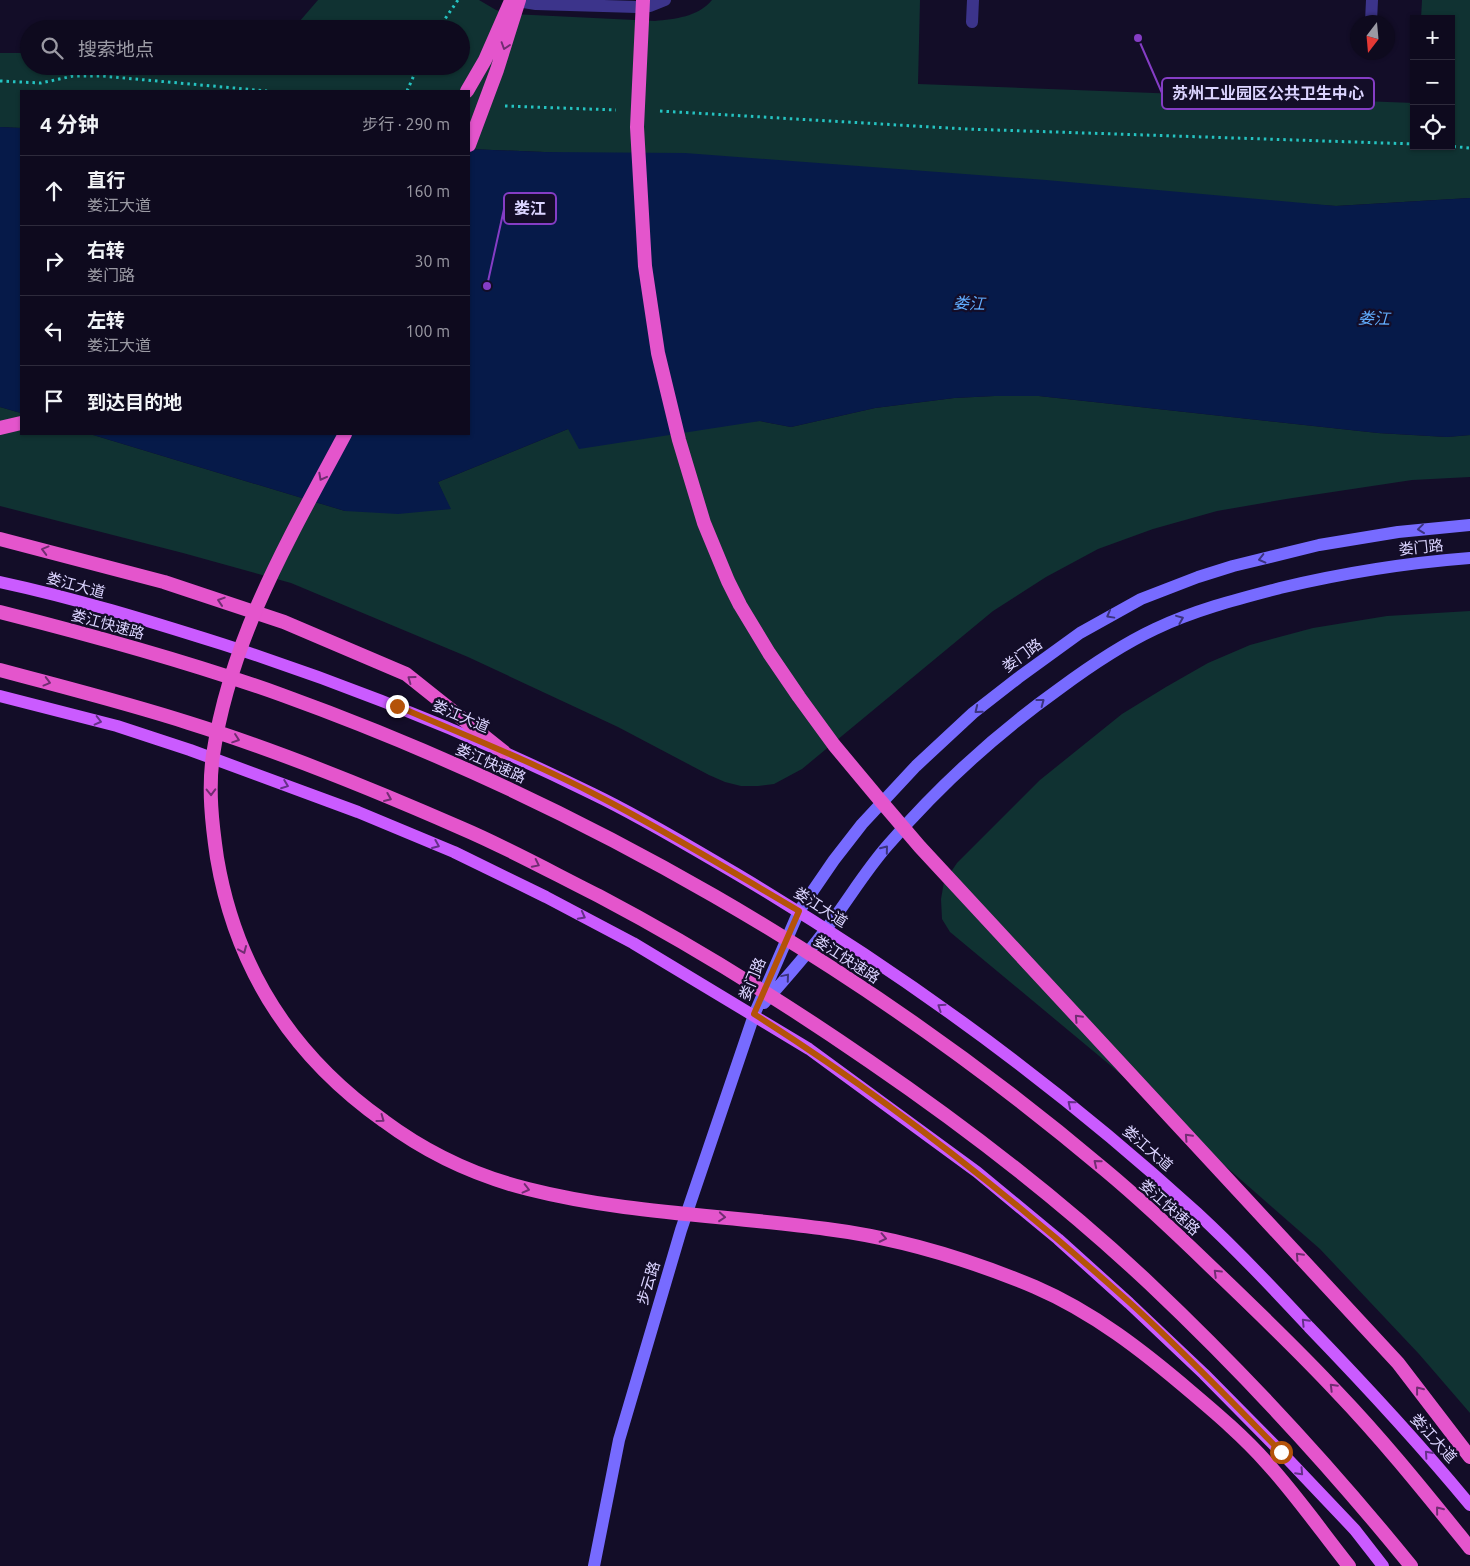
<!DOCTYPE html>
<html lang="zh">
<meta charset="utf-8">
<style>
:root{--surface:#0e0a1e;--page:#1c182b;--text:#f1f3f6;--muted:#9b9aa4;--line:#2e2b3c}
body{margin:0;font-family:Ubuntu,"Noto Sans SC",sans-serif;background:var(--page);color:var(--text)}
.controls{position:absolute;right:15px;top:15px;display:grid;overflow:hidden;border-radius:0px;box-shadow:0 1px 4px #0004}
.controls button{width:45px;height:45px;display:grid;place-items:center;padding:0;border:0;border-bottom:1px solid var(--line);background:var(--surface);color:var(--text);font:25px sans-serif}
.compass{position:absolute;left:1350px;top:15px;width:45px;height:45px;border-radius:50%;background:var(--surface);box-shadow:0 1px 4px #0004;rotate:196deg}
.stop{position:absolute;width:15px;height:15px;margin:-11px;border:4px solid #b45309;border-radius:50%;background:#fff}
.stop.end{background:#b45309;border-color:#fff;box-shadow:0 1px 5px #0008}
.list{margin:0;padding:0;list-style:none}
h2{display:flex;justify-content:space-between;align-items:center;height:65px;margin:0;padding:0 20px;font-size:21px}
h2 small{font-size:16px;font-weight:400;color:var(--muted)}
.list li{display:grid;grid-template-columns:32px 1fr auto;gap:15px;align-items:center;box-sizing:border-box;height:70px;padding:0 20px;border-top:1px solid var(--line)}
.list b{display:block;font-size:19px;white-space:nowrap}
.list p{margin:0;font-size:16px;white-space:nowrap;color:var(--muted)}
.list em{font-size:16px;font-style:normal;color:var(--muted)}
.icon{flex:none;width:28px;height:28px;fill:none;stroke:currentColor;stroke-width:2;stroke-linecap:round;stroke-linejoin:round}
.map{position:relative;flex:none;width:1470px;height:1566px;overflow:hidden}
.search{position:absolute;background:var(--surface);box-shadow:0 1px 4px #0004;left:20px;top:20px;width:450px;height:55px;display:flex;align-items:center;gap:12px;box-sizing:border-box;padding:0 18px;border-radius:28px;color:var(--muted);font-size:19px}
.panel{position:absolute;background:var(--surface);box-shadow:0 1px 4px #0004;left:20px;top:90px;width:450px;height:345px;border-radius:0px}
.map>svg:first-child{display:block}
</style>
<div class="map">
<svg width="1470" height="1566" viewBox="0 0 1470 1566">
<rect width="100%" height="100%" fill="#130d28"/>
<!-- green -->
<path fill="#103232" d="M318,0H479L496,10L512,14L655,21C675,19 698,17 712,0H920L918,84L1414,103V146H1451V19H1421L1422,0H1470V198L1336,206L544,152L469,149V91H21V128L0,127V53H29V66H461V29H293Z
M994,396H1039L1378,433L1447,437L1470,435V477L1412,480L1286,499L1217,511L1153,529L1098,549L1046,577L993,611L802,769L774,784L758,786H741L725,782L709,775L618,727L468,657L291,583L183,553L0,506V407L21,413V434H90L345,511L450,509L438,482L568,429L760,421L791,427L875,408L954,398Z
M1470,611V1413L1419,1354L1320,1249L1110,1065L950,932L942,919L941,899L944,882L957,863L1040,780L1122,714L1166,687L1208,663L1250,645L1313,628L1387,616Z"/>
<!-- water -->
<path fill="#061a49" d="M0,127L21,128V413L0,407Z
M469,149L544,152L685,153L1046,180L1336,206L1470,198V435L1447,437L1378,433L1039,396H994L954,398L875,408L791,427L760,421L579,449L568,429L438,482L451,509L398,514L345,511L90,434H469Z"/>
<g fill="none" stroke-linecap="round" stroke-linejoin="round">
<!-- path -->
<path stroke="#25c3c1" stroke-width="3" stroke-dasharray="2.5 4" stroke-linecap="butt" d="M438,29L458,0
M0,81L41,83L73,76H102L267,91
M407,91L418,66
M505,106L616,110
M660,111L966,129L1414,144
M1447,146L1470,148"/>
<!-- service -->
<path stroke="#3c348b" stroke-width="12" d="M972,22L973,0
M1371,22L1372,0"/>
<!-- minor -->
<path stroke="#3c348b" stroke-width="12" d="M511,0L536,4L637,7L650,6L665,0"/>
<!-- secondary -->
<path stroke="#776bff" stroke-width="12" d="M764,1003C785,979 807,955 826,929C847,902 865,871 888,845C939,786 996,734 1059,689C1090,666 1121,645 1155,629C1195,610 1238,599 1280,588C1343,573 1405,563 1470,558
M594,1566L619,1440L681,1230L754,1015L799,911L834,860L862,824L916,766L973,713L1018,678L1080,633L1141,599L1198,577L1233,566L1319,545L1398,532L1470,525"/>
<!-- primary -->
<path stroke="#ca5bff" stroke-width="12" d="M0,582C75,598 149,621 222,644C349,685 473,735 593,794C643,818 692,848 740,876C903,973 1057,1085 1197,1213C1236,1249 1273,1288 1309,1327C1365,1385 1419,1443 1470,1505
M0,696L117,726L190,750L358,812L454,852L546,897L633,943L809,1049L977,1172L1058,1239L1129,1303L1204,1374L1281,1452L1355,1530L1383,1566"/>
<!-- trunk -->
<path stroke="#e455cc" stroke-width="14" d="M0,428L21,423
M0,539L164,582L284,622L406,674L504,752"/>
<!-- trunk-bridge -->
<path stroke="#e455cc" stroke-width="14" d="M643,0L637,127L645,266L658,353L679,440L704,523L728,581L740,605L769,653L799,697L834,745L879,799L920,847L1398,1363L1470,1457
M467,91L485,60L510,3
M469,145L497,70L519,0
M345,434C290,537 231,636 213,755C208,789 212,824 217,858C236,970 292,1056 384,1121C427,1153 476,1176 528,1189C626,1214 727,1215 827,1229C899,1238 968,1259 1035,1287C1093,1312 1143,1351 1191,1392C1217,1414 1244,1437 1267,1463C1296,1495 1322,1532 1349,1566
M0,612C95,636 190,662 282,695C581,803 862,965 1105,1170C1141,1200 1176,1233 1210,1266C1253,1307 1296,1348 1337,1392C1384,1441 1427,1495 1470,1548
M0,670C63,687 127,703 189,723C282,752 372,789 461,828C508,848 553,873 599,896C692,945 782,1001 869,1061C967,1128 1063,1202 1150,1284C1243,1372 1330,1466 1411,1566"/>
</g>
<!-- one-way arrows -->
<defs><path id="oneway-chevron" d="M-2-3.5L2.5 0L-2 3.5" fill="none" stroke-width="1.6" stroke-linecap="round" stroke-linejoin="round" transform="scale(1.25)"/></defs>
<g stroke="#712d72">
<use href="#oneway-chevron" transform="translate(505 46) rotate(108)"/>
<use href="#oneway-chevron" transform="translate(322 477) rotate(118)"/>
<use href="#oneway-chevron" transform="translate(45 550) rotate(-165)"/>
<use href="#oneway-chevron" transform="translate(221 601) rotate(-162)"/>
<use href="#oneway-chevron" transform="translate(411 679) rotate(-144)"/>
<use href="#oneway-chevron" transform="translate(47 682) rotate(15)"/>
<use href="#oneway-chevron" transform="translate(236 739) rotate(19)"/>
<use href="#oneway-chevron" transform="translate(211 792) rotate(89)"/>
<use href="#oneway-chevron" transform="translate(388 798) rotate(23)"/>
<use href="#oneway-chevron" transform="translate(536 864) rotate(26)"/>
<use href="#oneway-chevron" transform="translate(243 950) rotate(67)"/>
<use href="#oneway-chevron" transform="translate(1078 1018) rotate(-133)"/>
<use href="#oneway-chevron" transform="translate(381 1119) rotate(36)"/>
<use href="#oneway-chevron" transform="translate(1188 1137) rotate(-133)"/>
<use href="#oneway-chevron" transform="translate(1097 1163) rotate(-141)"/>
<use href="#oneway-chevron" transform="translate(526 1189) rotate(14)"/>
<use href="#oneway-chevron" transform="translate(722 1217) rotate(5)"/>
<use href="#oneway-chevron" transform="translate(883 1238) rotate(12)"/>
<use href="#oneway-chevron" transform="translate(1299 1256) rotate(-133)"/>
<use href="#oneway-chevron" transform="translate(1217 1273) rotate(-136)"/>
<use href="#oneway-chevron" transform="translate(1333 1387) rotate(-135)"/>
<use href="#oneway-chevron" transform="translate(1419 1390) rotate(-128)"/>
<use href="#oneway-chevron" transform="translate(1439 1510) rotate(-129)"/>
</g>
<g stroke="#3b337e">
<use href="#oneway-chevron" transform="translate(1421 529) rotate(173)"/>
<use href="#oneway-chevron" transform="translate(1262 559) rotate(166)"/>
<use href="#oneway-chevron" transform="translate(1110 615) rotate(151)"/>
<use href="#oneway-chevron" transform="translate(1180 619) rotate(-22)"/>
<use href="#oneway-chevron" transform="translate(1041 702) rotate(-37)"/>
<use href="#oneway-chevron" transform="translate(978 710) rotate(141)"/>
<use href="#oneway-chevron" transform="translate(885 849) rotate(-51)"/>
<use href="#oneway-chevron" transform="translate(786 977) rotate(-50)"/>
</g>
<g stroke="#653089">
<use href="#oneway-chevron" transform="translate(98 721) rotate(14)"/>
<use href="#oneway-chevron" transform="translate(285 785) rotate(21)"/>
<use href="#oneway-chevron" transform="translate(436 845) rotate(23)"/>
<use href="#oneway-chevron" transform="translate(582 916) rotate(28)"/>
<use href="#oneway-chevron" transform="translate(941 1007) rotate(-146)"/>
<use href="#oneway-chevron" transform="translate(1071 1104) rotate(-140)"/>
<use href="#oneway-chevron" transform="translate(1305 1322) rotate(-134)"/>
<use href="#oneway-chevron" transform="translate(1428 1454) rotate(-132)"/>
<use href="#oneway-chevron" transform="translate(1300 1472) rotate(47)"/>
</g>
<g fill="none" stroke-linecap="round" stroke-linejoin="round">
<!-- route -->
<path stroke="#b45309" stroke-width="6" d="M397,706C464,735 533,762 598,796C666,831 732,872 799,911L754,1014C887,1098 1011,1196 1128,1301C1181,1349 1231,1401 1281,1452"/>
</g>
<g text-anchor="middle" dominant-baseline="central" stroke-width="4.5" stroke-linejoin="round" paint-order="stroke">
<!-- street labels -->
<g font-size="15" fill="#dbd4ff" stroke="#130d28">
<text transform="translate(1421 547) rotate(-6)">娄门路</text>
<text transform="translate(76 585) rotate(15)">娄江大道</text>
<text transform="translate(108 624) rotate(15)">娄江快速路</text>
<text transform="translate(1022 655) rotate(-36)">娄门路</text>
<text transform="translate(461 716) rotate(23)">娄江大道</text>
<text transform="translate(491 763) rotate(24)">娄江快速路</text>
<text transform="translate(821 907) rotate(33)">娄江大道</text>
<text transform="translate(847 959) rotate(33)">娄江快速路</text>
<text transform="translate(752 979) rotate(-67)">娄门路</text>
<text transform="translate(1148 1148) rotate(41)">娄江大道</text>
<text transform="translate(1170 1207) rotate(42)">娄江快速路</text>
<text transform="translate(648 1283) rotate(-73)">步云路</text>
<text transform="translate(1434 1438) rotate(48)">娄江大道</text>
</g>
<!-- water labels -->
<g font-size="16" font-style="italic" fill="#62aeff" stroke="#130d28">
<text transform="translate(969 303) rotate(2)">娄江</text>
<text transform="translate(1374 318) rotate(2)">娄江</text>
</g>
</g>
<!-- callouts -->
<path fill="none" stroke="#853dc5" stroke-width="2" d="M1138 38L1162 93M487 286L504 209"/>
<g fill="#853dc5" stroke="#130d28" stroke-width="2">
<circle cx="1138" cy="38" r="5"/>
<circle cx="487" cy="286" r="5"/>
</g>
<g fill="#130d28" stroke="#853dc5" stroke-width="2">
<rect x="1162" y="78" width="212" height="31" rx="5"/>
<rect x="504" y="193" width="52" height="31" rx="5"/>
</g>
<g font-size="16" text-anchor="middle" font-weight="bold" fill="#dbd4ff">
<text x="1268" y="99">苏州工业园区公共卫生中心</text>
<text x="530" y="214">娄江</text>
</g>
</svg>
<div class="controls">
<button>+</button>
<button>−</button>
<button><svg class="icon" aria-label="locate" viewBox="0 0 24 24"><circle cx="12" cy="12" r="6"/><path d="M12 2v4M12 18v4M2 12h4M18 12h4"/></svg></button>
</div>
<svg class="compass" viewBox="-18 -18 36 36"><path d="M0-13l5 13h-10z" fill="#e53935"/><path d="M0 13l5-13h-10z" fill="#9b9aa4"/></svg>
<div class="stop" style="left:1281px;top:1452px"></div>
<div class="stop end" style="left:397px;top:706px"></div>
<div class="search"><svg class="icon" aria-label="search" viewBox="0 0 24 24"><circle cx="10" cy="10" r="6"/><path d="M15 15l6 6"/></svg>搜索地点</div>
<section class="panel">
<h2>4 分钟<small>步行 · 290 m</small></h2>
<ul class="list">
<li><svg class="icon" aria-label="ahead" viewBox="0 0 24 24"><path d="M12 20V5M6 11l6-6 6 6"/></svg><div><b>直行</b><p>娄江大道</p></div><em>160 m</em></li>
<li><svg class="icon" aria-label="right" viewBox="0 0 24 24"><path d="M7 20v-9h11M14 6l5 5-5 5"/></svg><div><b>右转</b><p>娄门路</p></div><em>30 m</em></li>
<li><svg class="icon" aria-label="left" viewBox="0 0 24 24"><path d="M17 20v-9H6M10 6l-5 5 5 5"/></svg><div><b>左转</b><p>娄江大道</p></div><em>100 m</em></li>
<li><svg class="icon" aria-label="arrive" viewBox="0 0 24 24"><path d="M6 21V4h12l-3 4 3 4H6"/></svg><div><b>到达目的地</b></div></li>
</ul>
</section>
</div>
